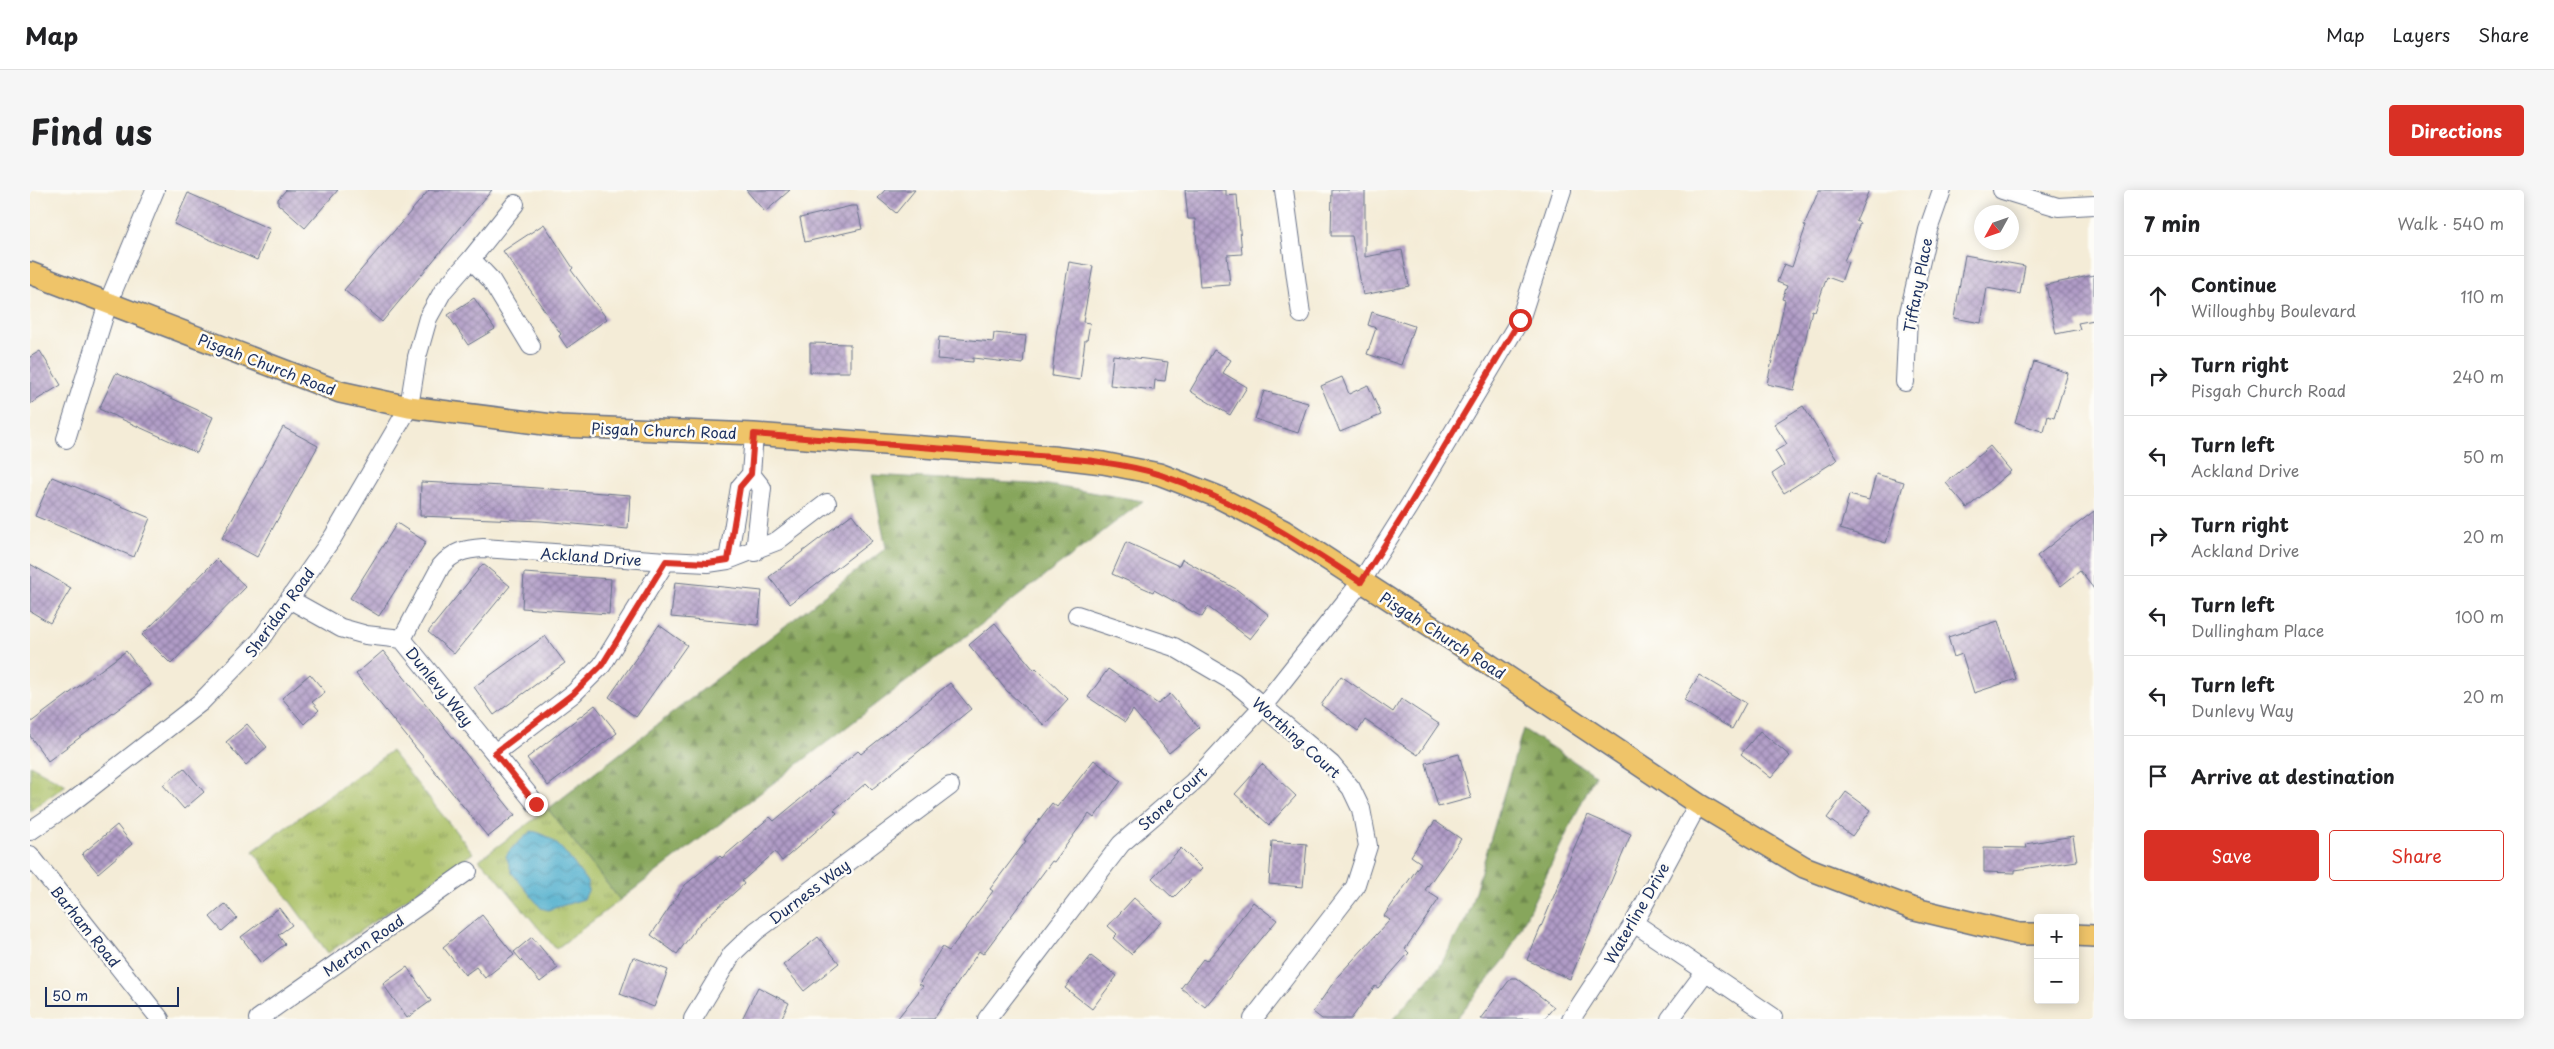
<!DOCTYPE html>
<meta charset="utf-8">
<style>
:root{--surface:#fff;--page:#f6f6f6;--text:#202124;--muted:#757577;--line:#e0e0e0;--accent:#d93025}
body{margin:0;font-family:"Playpen Sans",sans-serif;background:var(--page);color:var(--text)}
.controls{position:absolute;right:15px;bottom:15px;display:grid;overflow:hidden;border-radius:5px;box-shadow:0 2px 12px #0003}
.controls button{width:45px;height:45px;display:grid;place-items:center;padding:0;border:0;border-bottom:1px solid var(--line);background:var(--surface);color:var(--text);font:25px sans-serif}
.compass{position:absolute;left:1944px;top:15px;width:45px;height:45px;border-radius:50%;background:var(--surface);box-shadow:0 2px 12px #0003;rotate:230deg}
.scale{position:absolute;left:15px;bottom:12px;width:134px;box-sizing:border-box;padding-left:5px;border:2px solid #1b2f5e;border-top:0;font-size:14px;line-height:18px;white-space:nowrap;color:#1b2f5e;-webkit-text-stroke:4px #fdfcf7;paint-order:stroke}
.stop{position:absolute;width:15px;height:15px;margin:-11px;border:4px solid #d93025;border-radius:50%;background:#fff}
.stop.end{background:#d93025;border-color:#fff;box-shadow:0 1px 5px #0008}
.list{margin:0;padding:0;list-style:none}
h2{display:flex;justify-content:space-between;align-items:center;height:65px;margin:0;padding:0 20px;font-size:21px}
h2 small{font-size:16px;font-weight:400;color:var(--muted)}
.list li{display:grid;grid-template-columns:32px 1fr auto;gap:15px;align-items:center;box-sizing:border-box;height:80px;padding:0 20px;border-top:1px solid var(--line)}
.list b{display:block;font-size:19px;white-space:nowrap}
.list p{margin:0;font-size:16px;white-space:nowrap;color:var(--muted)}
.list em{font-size:16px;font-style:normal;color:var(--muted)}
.actions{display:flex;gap:10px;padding:15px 20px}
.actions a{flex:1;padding:11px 0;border:1px solid var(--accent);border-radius:5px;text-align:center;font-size:18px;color:var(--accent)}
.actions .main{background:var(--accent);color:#fff}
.icon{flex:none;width:28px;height:28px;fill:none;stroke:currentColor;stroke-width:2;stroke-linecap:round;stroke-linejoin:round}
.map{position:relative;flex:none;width:2064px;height:829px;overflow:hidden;border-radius:5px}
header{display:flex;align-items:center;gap:30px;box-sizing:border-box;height:70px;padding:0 25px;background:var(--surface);border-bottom:1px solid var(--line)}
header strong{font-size:24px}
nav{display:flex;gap:28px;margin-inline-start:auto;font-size:18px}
.intro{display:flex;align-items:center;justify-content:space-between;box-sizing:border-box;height:120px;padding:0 30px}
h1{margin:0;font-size:35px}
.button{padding:12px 22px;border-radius:5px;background:var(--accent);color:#fff;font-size:18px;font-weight:700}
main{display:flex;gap:30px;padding:0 30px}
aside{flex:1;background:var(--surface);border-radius:5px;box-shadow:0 2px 12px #0003}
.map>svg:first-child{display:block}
</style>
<header>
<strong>Map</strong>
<nav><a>Map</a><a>Layers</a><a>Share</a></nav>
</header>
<div class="intro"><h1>Find us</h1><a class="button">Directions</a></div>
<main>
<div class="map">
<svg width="2064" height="829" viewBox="0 0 2064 829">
<defs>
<pattern id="grass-tufts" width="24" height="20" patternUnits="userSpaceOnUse" patternTransform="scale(1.25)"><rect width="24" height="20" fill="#aac066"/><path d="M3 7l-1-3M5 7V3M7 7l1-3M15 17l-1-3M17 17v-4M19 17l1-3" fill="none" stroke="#8a9c57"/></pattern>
<pattern id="forest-firs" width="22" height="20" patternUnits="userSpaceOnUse" patternTransform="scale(1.25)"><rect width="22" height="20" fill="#87a65b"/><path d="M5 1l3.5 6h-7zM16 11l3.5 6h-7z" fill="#6e884e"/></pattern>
<pattern id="water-waves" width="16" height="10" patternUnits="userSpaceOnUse" patternTransform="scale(1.25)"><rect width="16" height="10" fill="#4dadcc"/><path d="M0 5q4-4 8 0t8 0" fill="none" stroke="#3f8da9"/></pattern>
<pattern id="building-cross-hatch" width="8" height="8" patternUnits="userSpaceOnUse" patternTransform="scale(1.25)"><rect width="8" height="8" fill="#b09bc6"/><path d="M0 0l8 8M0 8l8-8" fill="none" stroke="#8e7fa4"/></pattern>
</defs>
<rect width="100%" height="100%" fill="#fdfcf7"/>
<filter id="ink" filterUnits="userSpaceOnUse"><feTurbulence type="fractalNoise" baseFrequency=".02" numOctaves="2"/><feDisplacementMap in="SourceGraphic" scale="10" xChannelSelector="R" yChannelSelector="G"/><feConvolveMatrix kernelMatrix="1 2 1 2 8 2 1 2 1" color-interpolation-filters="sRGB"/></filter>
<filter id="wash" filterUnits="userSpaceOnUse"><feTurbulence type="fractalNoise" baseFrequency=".0096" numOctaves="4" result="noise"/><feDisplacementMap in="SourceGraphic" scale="20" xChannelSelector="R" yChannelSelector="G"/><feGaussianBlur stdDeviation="1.12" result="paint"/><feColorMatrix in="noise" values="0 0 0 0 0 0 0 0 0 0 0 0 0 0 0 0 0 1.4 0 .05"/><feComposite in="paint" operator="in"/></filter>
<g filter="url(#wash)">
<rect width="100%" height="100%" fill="#f4ecd7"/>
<!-- grass -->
<path fill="url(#grass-tufts)" stroke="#627862" d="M361,561L443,663L298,763L223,661Z
M0,575L36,595L0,621Z
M518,619L590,710L526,759L460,680L449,670Z"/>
<!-- forest -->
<path fill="url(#forest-firs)" stroke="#516a5c" d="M842,285L1018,295L1113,311L590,710L518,619L856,358Z
M1493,539L1565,585L1476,768L1426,829H1363L1410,776L1438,725Z"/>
<!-- water -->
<path fill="url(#water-waves)" stroke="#346e95" d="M501,641C527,644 543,674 558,693V701L554,709L518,720L511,718L482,683L476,666L480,660Z"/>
<g id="blocks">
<!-- building -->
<path fill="url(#building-cross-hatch)" d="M256,0H308L275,38L248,14V9Z
M399,0H462L352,132L314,100Z
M716,0H760L735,22Z
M855,0H885L866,23L848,8Z
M1155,0H1196V6L1207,5L1212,64L1197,65L1200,95L1170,97L1165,29H1158Z
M1302,0H1335V67L1372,60L1379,96L1333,105L1322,46H1301Z
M1789,0H1839L1826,31L1830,33L1814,71L1818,72L1811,92L1797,87L1785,121L1782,120L1764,200L1737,194L1755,110L1752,109L1757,96L1747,92L1754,74L1762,77L1776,36L1774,35Z
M158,3L240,39L227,70L144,34Z
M821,16H827L832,39L775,52L770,28Z
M514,34L543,78L541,80L577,129L537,158L529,146L531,144L473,61Z
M1935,65L1995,76L1990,104L1957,98L1951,133L1924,128Z
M1039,72L1063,76L1053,132L1060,133L1057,150H1055L1050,190L1022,186L1026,145Z
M2064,85V130L2048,133L2050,139L2026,144L2016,95Z
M444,108L465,139L438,155L418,125Z
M1342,122L1384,136L1371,175L1337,164L1346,138L1338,135Z
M964,143L996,146L993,174L943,168V172L907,169L909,147L963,152Z
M780,153L820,154V182H780Z
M1184,160L1201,170L1193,183L1217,197L1200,225L1160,201Z
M10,161L31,195L0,214V167Z
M1083,165L1138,172L1135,191L1125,190L1124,200L1080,195Z
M2004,172L2038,183L2024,228L2018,226L2014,242L1985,232Z
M86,183L183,227L167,263L69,219Z
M1312,187L1319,204L1338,195L1351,225L1310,242L1291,196Z
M1234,201L1278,213L1268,243L1225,229Z
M1773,216L1807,270L1754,303L1742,284L1754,276L1745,261L1757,254L1744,234Z
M253,237L288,256L227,367L192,348Z
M1960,256L1981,281L1937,318L1916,293Z
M1846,284L1874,292L1856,353L1810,339L1819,305L1839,310Z
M22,287L120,328L104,367L5,326Z
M391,292L494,297L600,305L598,339L512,331L390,326Z
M2064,321V399L2050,381L2031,396L2007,366Z
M822,324L842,351L760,414L739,387Z
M367,333L396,352L349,426L320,408Z
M1096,352L1149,376L1152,369L1206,399L1239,425L1220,449L1178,417L1172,427L1124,400L1123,402L1082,384Z
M187,369L216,397L141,474L112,445Z
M0,374L41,398L20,433L0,421Z
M453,374L480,396L424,464L398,442Z
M494,383L581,389L579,424L492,418Z
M645,392L732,401L728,435L641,427Z
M1968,431L1986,489L1944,503L1932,464L1924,467L1918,447Z
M965,433L1004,480L1006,478L1038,509L1014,535L977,501L939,455Z
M629,435L657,455L606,527L579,507Z
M515,446L535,473L464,525L444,497Z
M96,461L121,495L18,571L0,546V533Z
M353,461L485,625L458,647L326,484Z
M1078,479L1128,514L1140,504L1169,538L1139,563L1103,520L1095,532L1058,507Z
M280,484L295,502L282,512L289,520L274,534L252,508Z
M1669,485L1716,513L1702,539L1654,510Z
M1311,486L1363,522L1371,509L1409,534L1388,565L1335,530L1328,541L1291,515Z
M920,493L941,519L842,599L836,593L804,620L807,623L752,671L745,662L712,691L714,694L670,733L647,764L621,745L655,695L690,666L692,668L740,627L744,631L828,561L831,564Z
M565,515L587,543L518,596L497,568Z
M217,534L237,557L216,575L196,552Z
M1730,541L1760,566L1741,588L1711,564Z
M1429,564L1441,608L1408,617L1396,573Z
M1064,570L1091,591L1064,628L1059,624L1024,672L1022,671L953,764L949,761L904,829H867L893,796L889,794L912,757L919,761L963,701L960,699L996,651L994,650L1022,613L1027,617Z
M1232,574L1266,606L1239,635L1205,604Z
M154,578L174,602L154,619L133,595Z
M1816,602L1841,620L1822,646L1797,628Z
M1558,625L1601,644L1540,789L1497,770Z
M1405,631L1431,649L1395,700L1409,709L1375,759L1379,763L1348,798L1345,796L1321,829H1292L1283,822L1308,786L1360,730L1354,726L1391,673L1381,666Z
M87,635L102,654L68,683L52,664Z
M2043,646L2047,671L1985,680V683L1954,682V657L1997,658L1996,654Z
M1242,651L1277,654L1273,697L1239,694Z
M1151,658L1172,679L1143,708L1122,688Z
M1104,708L1131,732L1101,764L1083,748L1087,744L1078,736Z
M1223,712L1247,730L1175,817L1151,798L1173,769L1176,771L1190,756Z
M195,714L207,728L192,741L180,727Z
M249,718L262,735L248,745L255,754L231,773L211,747Z
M452,725L484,765L455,788L446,777L435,785L413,757Z
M502,747L528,778L510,792L484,762Z
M788,747L809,773L774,801L753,775Z
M1061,766L1087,786L1062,819L1035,798Z
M603,767L638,780L624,817L590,804Z
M377,777L401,811L377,828L353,794Z
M1481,788H1487L1524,817L1514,829H1450Z
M728,797L759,813L751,829H712Z"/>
</g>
</g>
<g filter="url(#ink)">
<use href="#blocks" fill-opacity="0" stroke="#677188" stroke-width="1"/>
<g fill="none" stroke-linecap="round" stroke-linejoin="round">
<defs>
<path id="minor" d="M1254,0L1271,124
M1972,0L2028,17L2064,15
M441,69L485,14
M1875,192L1878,127L1898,40L1912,0
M36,249L78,113L125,0
M721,284L732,298L725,362
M698,370L710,297L721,284L724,244
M259,409L311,438L336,445L372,449L506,614
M1047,425L1144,457L1204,492L1301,574L1321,598L1331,619L1338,656L1325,697L1223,829
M372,449L411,376C423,362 435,359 453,358L636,371L678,373L698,370L747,351L797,313
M465,563L544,503L572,475L636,371
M0,641L41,613L171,512L230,451L303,347L379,217L387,167L398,128L413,101L441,69L461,90L501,156
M0,665L130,829
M1604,733L1743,827
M228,829L438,681
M663,829L702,764L726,741L920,596
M957,829L1091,654L1163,592L1233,516L1331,392L1379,316L1490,130L1532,0
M1541,829L1604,733L1668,614
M1640,829L1676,781"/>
<path id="major" d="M0,83L310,202L379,217L530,236L724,244L1022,267L1073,273L1129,284L1186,306L1254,341L1427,453L1668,614L1774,677L1881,718L1989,744H2008
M2045,745L2064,746"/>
</defs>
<!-- minor casing -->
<use href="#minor" stroke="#677188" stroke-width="20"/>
<!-- major casing -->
<use href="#major" stroke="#677188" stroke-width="24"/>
<!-- minor -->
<use href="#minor" stroke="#fff" stroke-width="18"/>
<!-- major -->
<use href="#major" stroke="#efc469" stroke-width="21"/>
</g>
</g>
<g fill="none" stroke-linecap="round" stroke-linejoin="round" filter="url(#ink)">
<!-- route -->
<path stroke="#d93025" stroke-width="6" d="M506,614L465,563L544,503L572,475L636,371L678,373L698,370L710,297L721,284L724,244C810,251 896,257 981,264C1029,268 1086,270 1131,285C1206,311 1266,349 1331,392L1379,316L1490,130"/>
</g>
<g text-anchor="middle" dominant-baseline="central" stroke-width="5" stroke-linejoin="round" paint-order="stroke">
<!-- street labels -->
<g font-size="15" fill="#1b2f5e" stroke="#fdfcf7">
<text transform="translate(1887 95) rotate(-79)">Tiffany Place</text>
<text transform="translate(237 174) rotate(21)">Pisgah Church Road</text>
<text transform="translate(634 240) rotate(2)">Pisgah Church Road</text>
<text transform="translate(561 366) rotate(4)">Ackland Drive</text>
<text transform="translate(249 422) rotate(-54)">Sheridan Road</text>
<text transform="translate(1413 445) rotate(33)">Pisgah Church Road</text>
<text transform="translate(410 496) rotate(51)">Dunlevy Way</text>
<text transform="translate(1267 547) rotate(42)">Worthing Court</text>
<text transform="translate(1142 608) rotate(-42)">Stone Court</text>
<text transform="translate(779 701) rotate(-37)">Durness Way</text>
<text transform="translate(1606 723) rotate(-60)">Waterline Drive</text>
<text transform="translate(56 736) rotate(51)">Barham Road</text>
<text transform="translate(333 755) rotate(-35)">Merton Road</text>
</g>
</g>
</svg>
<div class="controls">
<button>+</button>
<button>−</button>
</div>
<svg class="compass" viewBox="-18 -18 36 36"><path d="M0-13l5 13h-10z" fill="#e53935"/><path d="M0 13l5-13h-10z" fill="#757577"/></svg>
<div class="scale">50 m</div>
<div class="stop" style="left:1490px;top:130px"></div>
<div class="stop end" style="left:506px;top:614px"></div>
</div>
<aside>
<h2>7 min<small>Walk · 540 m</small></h2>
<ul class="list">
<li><svg class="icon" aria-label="ahead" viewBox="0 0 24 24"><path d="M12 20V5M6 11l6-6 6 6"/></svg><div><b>Continue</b><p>Willoughby Boulevard</p></div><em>110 m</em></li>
<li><svg class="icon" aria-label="right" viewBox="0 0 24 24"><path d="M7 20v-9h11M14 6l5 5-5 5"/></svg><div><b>Turn right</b><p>Pisgah Church Road</p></div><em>240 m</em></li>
<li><svg class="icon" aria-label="left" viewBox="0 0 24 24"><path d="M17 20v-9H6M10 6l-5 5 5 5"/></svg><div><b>Turn left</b><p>Ackland Drive</p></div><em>50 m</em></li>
<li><svg class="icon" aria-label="right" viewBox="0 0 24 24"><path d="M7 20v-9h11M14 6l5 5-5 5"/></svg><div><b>Turn right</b><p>Ackland Drive</p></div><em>20 m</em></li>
<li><svg class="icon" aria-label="left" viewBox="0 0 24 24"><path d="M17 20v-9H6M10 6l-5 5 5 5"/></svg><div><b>Turn left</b><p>Dullingham Place</p></div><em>100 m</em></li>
<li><svg class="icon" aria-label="left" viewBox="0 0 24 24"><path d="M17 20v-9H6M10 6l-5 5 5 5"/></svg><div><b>Turn left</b><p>Dunlevy Way</p></div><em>20 m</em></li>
<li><svg class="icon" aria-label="arrive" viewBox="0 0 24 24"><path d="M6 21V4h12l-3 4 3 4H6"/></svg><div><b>Arrive at destination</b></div></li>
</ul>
<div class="actions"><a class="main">Save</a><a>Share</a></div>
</aside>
</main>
